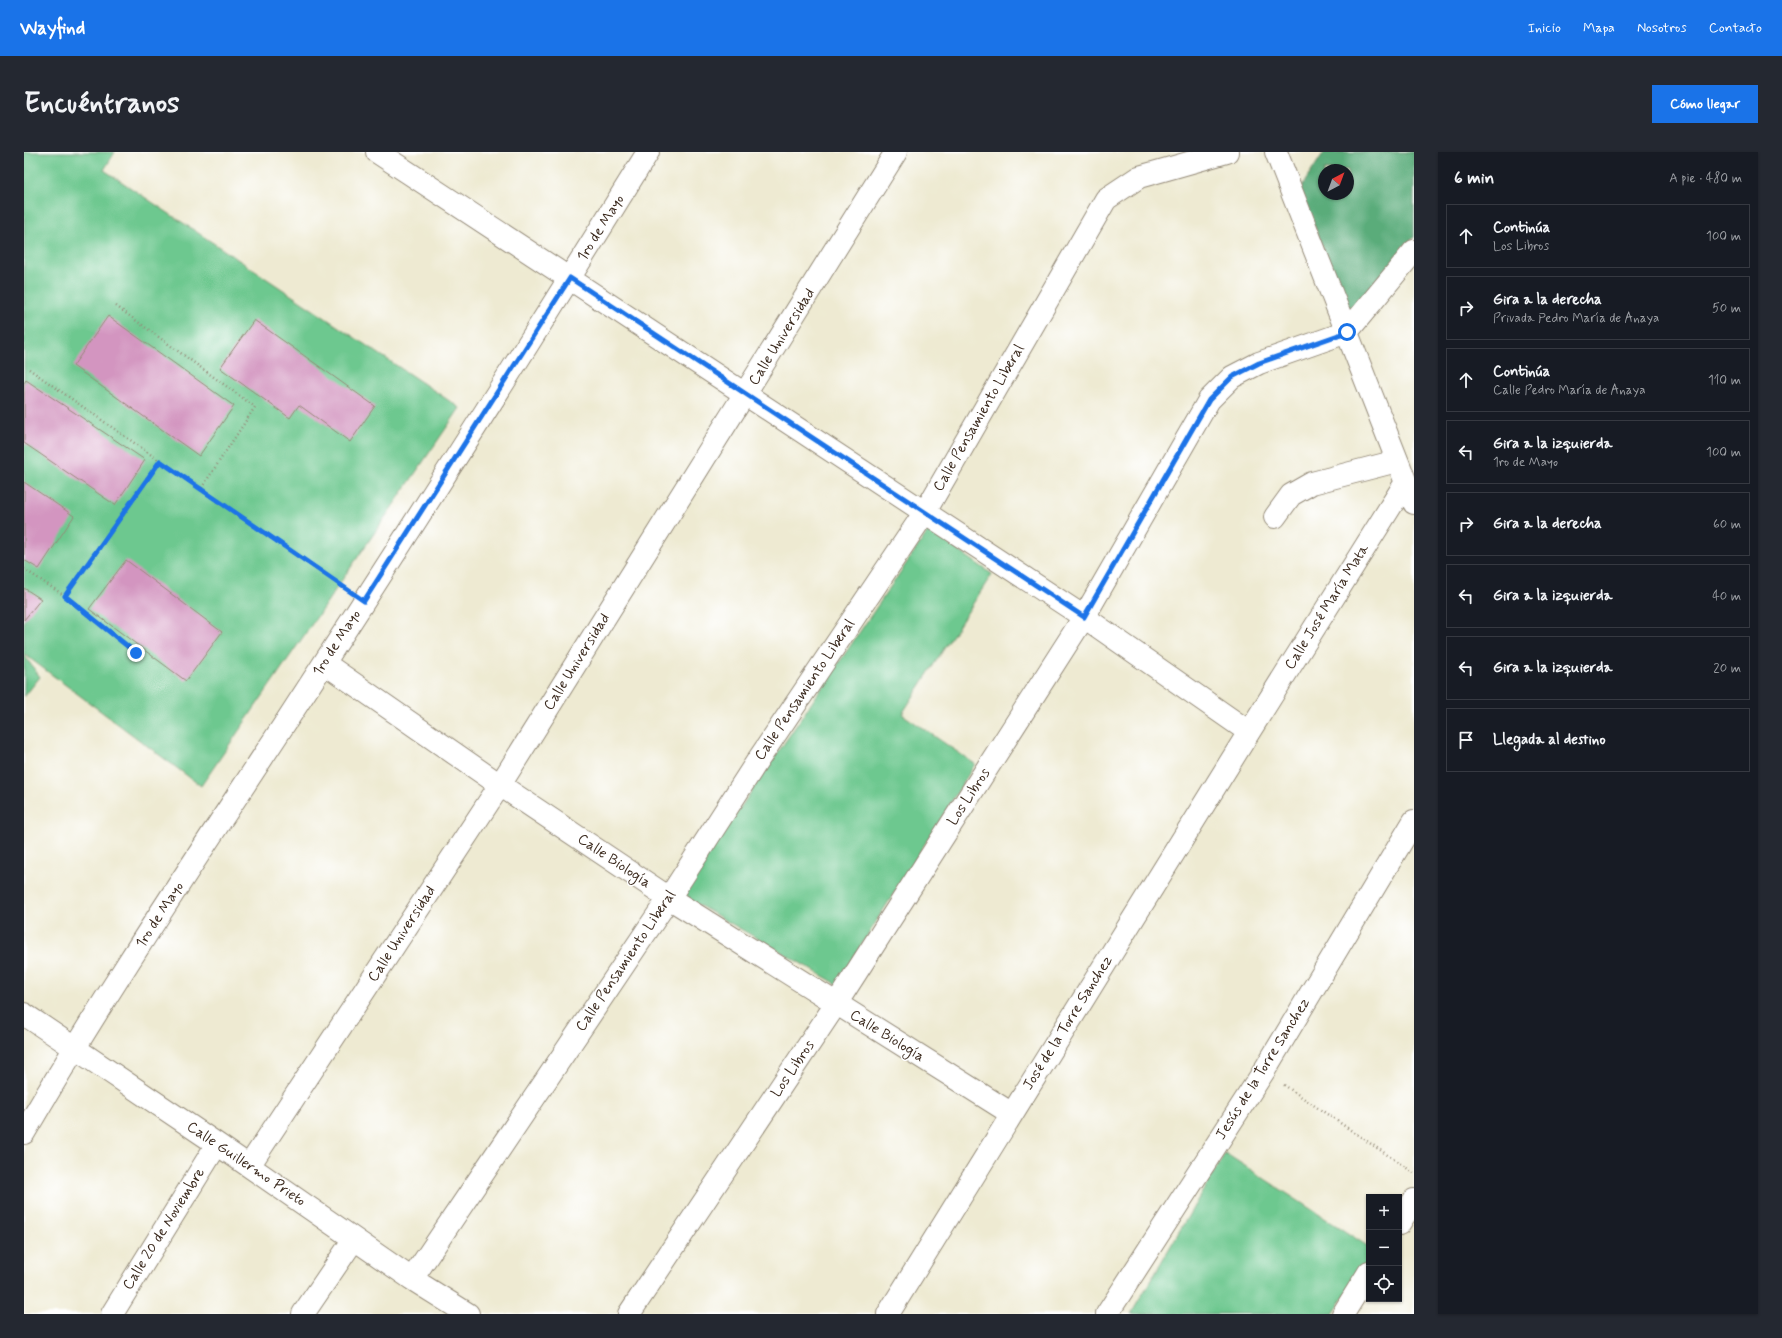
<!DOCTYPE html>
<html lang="es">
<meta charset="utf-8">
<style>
:root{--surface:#171b24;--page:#242831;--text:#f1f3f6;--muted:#9ea1a6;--line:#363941;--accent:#1a73e8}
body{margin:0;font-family:Mynerve,sans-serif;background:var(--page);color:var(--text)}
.controls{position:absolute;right:12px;bottom:12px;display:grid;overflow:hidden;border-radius:0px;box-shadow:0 1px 3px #0004}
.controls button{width:36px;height:36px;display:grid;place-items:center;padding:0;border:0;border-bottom:1px solid var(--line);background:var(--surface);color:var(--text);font:20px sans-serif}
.compass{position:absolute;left:1294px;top:12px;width:36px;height:36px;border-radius:50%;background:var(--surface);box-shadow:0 1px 3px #0004;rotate:41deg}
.stop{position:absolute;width:12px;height:12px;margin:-9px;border:3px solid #1a73e8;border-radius:50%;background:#fff}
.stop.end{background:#1a73e8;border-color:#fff;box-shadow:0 1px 4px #0008}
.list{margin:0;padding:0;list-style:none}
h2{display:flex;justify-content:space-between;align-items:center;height:52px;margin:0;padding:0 16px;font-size:17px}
h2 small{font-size:13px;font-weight:400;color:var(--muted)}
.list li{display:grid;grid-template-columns:26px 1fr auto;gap:12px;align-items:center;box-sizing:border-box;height:64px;margin:0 8px 8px;padding:0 8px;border:1px solid var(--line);border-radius:0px}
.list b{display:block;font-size:15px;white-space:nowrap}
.list p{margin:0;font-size:13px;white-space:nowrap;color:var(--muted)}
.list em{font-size:13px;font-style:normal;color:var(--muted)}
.icon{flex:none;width:22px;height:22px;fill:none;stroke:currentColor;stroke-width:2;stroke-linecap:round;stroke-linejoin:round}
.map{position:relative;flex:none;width:1390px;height:1162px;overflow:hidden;border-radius:0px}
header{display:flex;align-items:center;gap:24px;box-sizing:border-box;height:56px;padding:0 20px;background:var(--accent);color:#fff}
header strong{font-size:19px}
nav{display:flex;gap:22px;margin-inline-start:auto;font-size:14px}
.intro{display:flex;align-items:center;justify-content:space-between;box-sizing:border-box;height:96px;padding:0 24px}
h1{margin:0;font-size:28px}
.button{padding:10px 18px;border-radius:0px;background:var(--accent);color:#fff;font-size:14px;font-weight:700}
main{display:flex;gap:24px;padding:0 24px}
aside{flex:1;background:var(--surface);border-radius:0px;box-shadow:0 1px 3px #0004}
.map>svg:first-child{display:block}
</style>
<header>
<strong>Wayfind</strong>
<nav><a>Inicio</a><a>Mapa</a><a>Nosotros</a><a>Contacto</a></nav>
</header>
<div class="intro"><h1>Encuéntranos</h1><a class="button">Cómo llegar</a></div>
<main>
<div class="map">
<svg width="1390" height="1162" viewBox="0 0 1390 1162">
<rect width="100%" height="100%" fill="#fff"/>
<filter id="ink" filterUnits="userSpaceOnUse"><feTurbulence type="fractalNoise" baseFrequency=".025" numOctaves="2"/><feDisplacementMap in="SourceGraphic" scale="8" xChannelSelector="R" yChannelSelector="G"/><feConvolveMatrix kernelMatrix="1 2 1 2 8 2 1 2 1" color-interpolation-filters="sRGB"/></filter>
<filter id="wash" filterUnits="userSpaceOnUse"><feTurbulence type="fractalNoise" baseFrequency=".012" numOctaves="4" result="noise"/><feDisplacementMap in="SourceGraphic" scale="16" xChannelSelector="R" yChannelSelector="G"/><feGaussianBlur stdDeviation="0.9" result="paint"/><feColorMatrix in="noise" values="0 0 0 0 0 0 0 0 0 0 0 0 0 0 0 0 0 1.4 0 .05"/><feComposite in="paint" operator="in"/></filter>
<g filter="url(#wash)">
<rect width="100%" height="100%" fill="#eeead2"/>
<!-- green -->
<path fill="#6dc88f" stroke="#547956" d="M0,0H91L80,18L436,256L177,634L0,502Z
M905,378L968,422L878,562L951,612L813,832L657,743Z
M0,503L16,525L0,545Z
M1201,1001L1345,1095V1105L1309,1162H1107Z"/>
<!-- forest -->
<path fill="#5aac7a" stroke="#4a6b4c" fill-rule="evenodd" d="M1300,0H1390V85L1325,164L1276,37ZM1300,18H1324V42H1300Z"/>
<g id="blocks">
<!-- building -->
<path fill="#d395c0" d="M84,164L210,254L175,304L49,214Z
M230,168L351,254L326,290L275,253L266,266L196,216Z
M2,228L121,308L91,353L0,291V231Z
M0,330L50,364L15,417L0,408Z
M102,408L198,480L162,529L65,457Z
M0,436L17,447L0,468Z"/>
</g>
</g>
<g filter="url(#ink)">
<use href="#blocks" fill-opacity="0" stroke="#948a78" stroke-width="1"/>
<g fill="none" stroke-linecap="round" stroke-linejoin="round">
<defs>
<path id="minor" d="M353,0L1060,465L1225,580
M1252,0L1390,351
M1251,365L1267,343L1288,331L1373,309
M300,511L476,633L645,746L988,962
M0,862L193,992L388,1127L444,1162
M0,981C83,838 176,701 267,562C388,376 507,189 624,0
M225,1014L476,633L872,0
M1375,1072L1390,1048
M388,1127L645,746L734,608L901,360L1082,47L1115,25L1203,0
M88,1162L193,992
M279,1162L330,1087
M605,1162L812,852L1060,465L1185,248L1208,225L1235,211L1323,180L1390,99
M864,1162L1225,580L1382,330
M1083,1162L1240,919L1390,669
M1319,1162L1345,1120"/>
</defs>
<!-- minor casing -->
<use href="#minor" stroke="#948a78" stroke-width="24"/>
<!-- path -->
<path stroke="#948a78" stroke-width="2.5" stroke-dasharray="1 3" stroke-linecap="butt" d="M92,154L231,255L177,337
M5,217L136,309
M0,417L41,444L136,309L319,435
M41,444L112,501
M1260,933L1390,1021"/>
<!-- minor -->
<use href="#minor" stroke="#fff" stroke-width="22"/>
</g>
</g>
<g fill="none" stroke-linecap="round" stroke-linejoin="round" filter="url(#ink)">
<!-- route -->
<path stroke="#1a73e8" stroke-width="5" d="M112,501L41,444L136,309L340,449L546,126L1060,465L1185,248L1208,225L1235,211L1323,180"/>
</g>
<g text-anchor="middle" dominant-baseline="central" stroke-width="3" stroke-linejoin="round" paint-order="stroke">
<!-- street labels -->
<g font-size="15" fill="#3b2a1e" stroke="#fff">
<text transform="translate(577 76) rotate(-58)">1ro de Mayo</text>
<text transform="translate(758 185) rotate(-58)">Calle Universidad</text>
<text transform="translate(955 266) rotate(-60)">Calle Pensamiento Liberal</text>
<text transform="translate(1303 455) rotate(-58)">Calle José María Mata</text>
<text transform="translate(313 491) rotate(-57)">1ro de Mayo</text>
<text transform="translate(553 510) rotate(-58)">Calle Universidad</text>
<text transform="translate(781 538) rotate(-56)">Calle Pensamiento Liberal</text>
<text transform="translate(945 645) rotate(-57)">Los Libros</text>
<text transform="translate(590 709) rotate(34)">Calle Biología</text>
<text transform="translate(136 763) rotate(-57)">1ro de Mayo</text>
<text transform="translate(378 782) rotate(-57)">Calle Universidad</text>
<text transform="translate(602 809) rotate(-56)">Calle Pensamiento Liberal</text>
<text transform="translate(1044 871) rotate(-58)">José de la Torre Sanchez</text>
<text transform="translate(863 884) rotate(32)">Calle Biología</text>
<text transform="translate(769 917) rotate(-56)">Los Libros</text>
<text transform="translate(1239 917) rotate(-58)">Jesús de la Torre Sanchez</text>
<text transform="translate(222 1012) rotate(34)">Calle Guillermo Prieto</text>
<text transform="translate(140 1077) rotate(-58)">Calle 20 de Noviembre</text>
</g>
</g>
</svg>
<div class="controls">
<button>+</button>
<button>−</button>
<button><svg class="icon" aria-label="locate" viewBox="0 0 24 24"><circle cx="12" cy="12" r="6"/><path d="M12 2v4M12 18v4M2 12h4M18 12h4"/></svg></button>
</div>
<svg class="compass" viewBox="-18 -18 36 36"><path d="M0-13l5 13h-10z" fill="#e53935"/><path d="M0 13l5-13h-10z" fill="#9ea1a6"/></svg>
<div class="stop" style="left:1323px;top:180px"></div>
<div class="stop end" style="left:112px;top:501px"></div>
</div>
<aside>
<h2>6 min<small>A pie · 480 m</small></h2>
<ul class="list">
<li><svg class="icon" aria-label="ahead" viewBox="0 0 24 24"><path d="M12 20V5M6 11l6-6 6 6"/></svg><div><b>Continúa</b><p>Los Libros</p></div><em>100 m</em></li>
<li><svg class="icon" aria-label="right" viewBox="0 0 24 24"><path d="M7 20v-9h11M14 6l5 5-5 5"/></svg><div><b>Gira a la derecha</b><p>Privada Pedro María de Anaya</p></div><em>50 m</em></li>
<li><svg class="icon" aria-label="ahead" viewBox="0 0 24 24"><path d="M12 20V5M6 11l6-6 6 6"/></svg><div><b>Continúa</b><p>Calle Pedro María de Anaya</p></div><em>110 m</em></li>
<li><svg class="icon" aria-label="left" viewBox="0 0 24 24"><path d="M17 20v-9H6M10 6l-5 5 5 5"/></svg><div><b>Gira a la izquierda</b><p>1ro de Mayo</p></div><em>100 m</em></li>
<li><svg class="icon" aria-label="right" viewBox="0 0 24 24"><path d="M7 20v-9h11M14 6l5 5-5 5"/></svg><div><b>Gira a la derecha</b></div><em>60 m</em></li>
<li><svg class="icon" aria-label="left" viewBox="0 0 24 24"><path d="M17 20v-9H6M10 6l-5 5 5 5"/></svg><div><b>Gira a la izquierda</b></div><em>40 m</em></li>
<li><svg class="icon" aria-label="left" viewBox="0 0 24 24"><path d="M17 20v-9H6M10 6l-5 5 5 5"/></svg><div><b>Gira a la izquierda</b></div><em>20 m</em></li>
<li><svg class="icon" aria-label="arrive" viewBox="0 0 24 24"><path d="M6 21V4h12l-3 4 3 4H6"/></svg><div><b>Llegada al destino</b></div></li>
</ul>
</aside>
</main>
